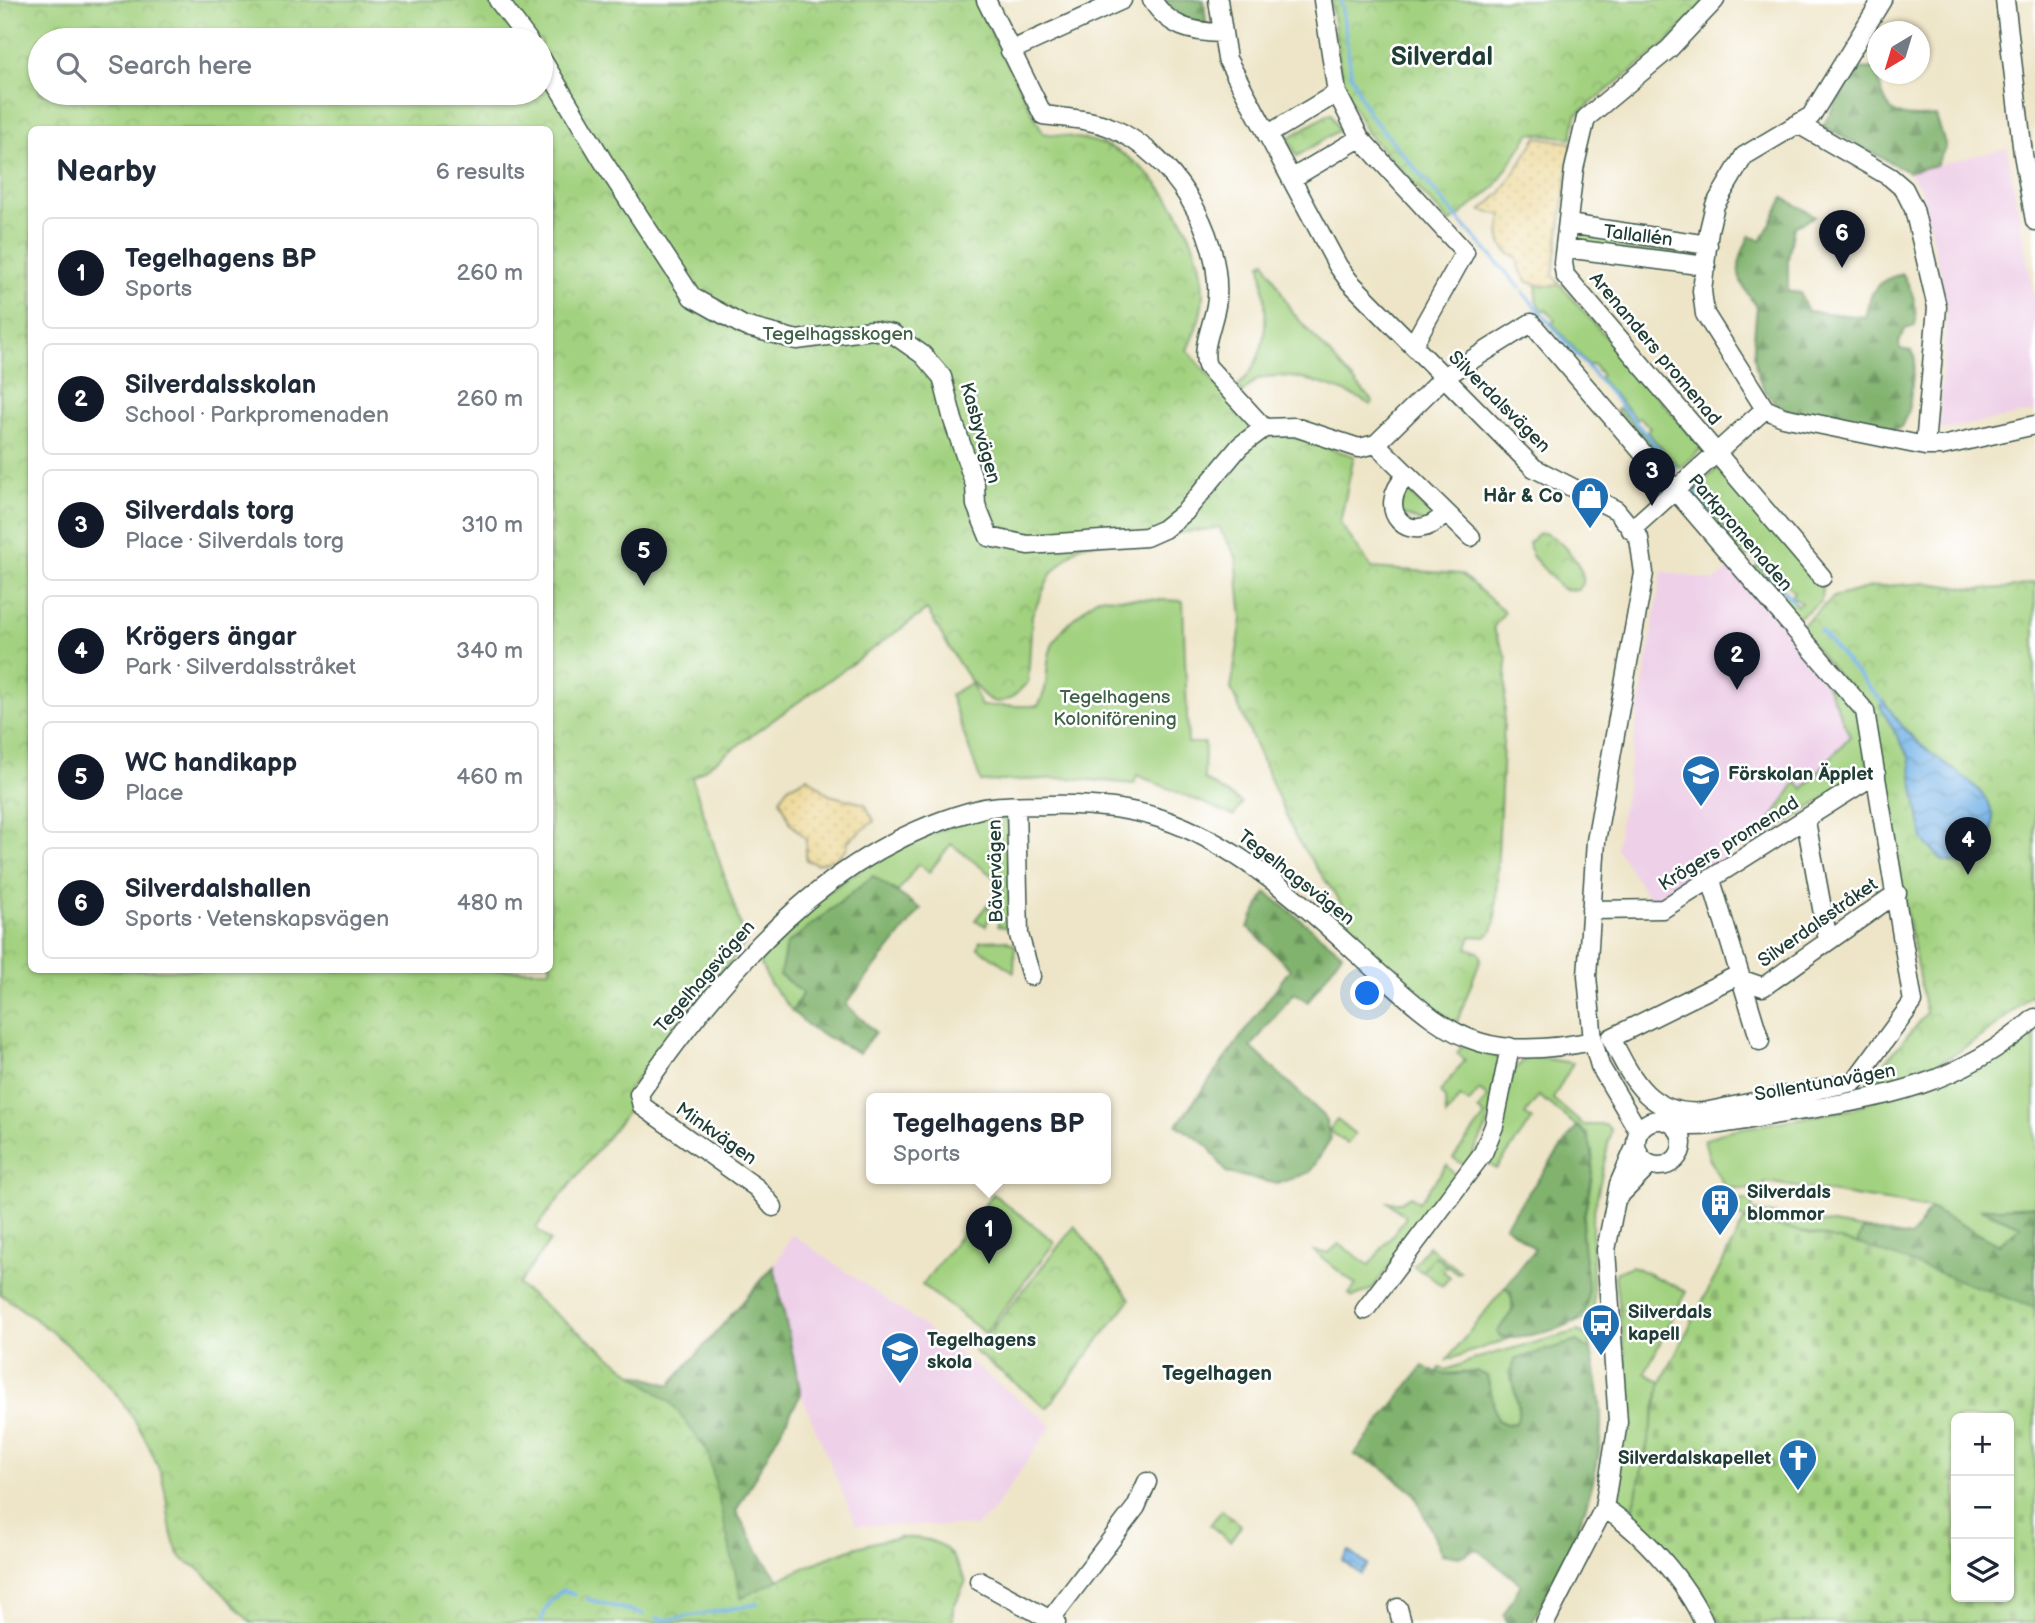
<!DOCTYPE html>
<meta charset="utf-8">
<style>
:root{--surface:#fff;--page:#f6f6f7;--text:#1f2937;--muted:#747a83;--line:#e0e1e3;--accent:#111827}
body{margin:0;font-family:"Balsamiq Sans",sans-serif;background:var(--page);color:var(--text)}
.controls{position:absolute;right:21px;bottom:21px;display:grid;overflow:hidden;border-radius:10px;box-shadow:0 2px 5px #0004}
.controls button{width:63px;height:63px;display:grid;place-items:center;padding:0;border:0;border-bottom:2px solid var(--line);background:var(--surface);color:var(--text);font:35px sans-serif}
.compass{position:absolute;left:1867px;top:21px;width:63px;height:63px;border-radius:50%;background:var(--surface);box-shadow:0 2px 5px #0004;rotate:218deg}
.you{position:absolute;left:1368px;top:994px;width:24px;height:24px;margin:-18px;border:5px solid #fff;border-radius:50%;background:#1a73e8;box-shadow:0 0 0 10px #1a73e833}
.badge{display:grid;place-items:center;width:46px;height:46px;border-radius:50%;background:var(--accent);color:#fff;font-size:23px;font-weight:700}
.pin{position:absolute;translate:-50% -58px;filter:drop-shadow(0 2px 4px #0008)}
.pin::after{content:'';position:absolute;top:37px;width:24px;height:21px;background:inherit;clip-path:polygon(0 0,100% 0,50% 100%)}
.popup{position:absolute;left:866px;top:1093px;width:245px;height:91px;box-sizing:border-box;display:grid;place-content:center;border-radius:10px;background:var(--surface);filter:drop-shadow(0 2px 5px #0005);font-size:23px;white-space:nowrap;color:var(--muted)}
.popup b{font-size:26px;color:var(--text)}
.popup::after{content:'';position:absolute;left:50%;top:100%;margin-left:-14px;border:14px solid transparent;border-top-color:var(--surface)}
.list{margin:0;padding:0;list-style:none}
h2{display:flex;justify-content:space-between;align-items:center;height:91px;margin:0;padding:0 28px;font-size:30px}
h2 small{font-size:23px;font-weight:400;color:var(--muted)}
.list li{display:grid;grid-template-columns:46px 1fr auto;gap:21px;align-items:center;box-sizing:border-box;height:112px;margin:0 14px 14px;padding:0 14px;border:2px solid var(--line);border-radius:10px}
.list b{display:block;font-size:26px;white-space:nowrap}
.list p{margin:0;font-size:23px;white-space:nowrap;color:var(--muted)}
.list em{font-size:23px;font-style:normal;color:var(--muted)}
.icon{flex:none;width:38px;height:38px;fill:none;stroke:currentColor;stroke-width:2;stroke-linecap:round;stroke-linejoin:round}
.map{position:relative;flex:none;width:2035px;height:1623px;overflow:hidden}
.search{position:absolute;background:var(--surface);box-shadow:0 2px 5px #0004;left:28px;top:28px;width:525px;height:77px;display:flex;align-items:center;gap:18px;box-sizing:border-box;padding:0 24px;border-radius:38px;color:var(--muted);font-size:26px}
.panel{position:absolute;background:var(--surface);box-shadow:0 2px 5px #0004;left:28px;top:126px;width:525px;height:847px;border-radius:10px}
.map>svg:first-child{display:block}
</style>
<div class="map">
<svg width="2035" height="1623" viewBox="0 0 2035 1623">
<defs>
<pattern id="forest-firs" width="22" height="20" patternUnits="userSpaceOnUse" patternTransform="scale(1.75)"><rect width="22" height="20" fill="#81b36e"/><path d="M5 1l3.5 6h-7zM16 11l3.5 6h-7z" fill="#69935b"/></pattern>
<pattern id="sand-dots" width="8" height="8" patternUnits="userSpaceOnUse" patternTransform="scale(1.75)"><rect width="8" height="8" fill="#eeda9e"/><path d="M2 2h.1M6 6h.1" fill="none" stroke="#ccbc89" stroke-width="1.8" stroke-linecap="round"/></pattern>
<pattern id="cemetery-stones" width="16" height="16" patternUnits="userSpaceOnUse" patternTransform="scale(1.75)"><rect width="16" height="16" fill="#a2d17f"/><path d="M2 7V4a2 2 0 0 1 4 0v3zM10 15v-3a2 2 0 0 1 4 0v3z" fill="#8bb46e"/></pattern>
<pattern id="park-crowns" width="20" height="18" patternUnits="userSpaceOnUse" patternTransform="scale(1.75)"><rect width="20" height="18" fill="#a2d17f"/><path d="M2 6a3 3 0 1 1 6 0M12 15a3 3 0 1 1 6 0" fill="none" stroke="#8bb46e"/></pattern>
<pattern id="water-waves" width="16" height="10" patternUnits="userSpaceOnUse" patternTransform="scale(1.75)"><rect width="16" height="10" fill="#74b3e7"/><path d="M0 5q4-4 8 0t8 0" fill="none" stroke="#5f93bc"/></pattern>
</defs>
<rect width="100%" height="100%" fill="#fff"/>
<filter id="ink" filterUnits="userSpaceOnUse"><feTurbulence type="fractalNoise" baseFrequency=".0143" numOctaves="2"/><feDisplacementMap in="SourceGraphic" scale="14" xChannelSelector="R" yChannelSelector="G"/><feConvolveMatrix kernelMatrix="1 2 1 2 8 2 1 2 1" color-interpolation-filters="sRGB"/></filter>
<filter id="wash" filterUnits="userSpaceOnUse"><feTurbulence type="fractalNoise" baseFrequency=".00686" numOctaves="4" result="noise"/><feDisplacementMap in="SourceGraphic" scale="28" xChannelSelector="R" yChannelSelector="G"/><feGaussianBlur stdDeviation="1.57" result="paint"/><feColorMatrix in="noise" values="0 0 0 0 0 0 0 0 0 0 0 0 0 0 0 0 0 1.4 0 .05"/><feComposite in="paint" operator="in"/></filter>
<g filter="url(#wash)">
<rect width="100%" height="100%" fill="#eee5c8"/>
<!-- built -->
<path fill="#eed0e8" d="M2007,148L2035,305V412L1939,430L1947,304L1921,188L1908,172Z
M1736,564L1816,661L1850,736L1803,789L1796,783L1761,835L1652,903L1616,848L1662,571L1715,581Z
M792,1234L917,1321L1052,1425L992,1512L975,1526L856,1525L801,1394L774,1266Z"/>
<!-- green -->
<path fill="#a2d17f" stroke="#60875a" stroke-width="2" d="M1577,232L1693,247L1692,261L1577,243Z
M1265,261L1291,311L1373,402L1371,405C1347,390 1286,368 1259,379C1253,381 1247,389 1242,393L1237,387C1274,353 1266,309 1261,263Z
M1537,285H1561L1702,448L1680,468L1647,432L1650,428L1640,417L1637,420L1599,378L1602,375L1593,364L1589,366L1552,323L1555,320L1545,309L1542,311L1536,300Z
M1619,408L1676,472L1672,476L1616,411Z
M1719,467L1822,587L1821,602L1800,616L1791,615L1754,569L1758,565L1797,606L1801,603L1791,596L1794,592L1784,581L1780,583L1737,534L1740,531L1730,519L1726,522L1696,487Z
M1403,486L1435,519L1426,524L1399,513Z
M1693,491L1749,555L1745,559L1689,494Z
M1098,597L1183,601L1188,743H1205L1204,779L1242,803L1234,816L1137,775L1134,784L1066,778L981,782L950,695L971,683L981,706H1038C1051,682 1044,675 1050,652C1055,631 1082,611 1098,597Z
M1816,661L1861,714L1868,770L1765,837L1761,835L1796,782L1803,789L1850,736Z
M997,814L1009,823L1010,928L998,926L1003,884L951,844L929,872L918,864L898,892L873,877L792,1011L769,982L758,958C819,888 905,831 997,814Z
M988,904L991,911L986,926L975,920Z
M1005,940L1015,945L1014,972L978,948L980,941Z
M2035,1027V1206L1982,1209L2022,1226L1999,1245L1930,1208L1765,1182L1763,1191L1725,1187L1709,1158L1704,1140L1726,1131L1854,1109Z
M1464,1044L1493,1053L1500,1060L1487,1127L1466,1166L1453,1158L1485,1116L1478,1110L1488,1097L1479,1090L1469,1103L1460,1097L1446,1116L1445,1099L1440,1092L1465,1060L1457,1053Z
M1528,1056L1573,1063L1553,1099L1583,1125H1606L1611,1130L1592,1221L1593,1309L1591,1316L1576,1322L1584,1311L1587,1286L1582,1231L1592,1172L1588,1135L1539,1096L1525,1114L1532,1120L1496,1169L1489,1163L1513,1071Z
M1447,1165L1457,1178L1372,1289L1353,1297L1349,1294L1356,1285L1314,1251L1328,1253L1339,1244L1369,1265L1406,1217L1388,1202H1401L1411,1196L1419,1202Z
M993,1194L1055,1242L985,1333L922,1285Z
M1708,1198L1753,1201L1752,1211L1863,1229L1856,1248L1745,1219L1708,1201Z
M1428,1246L1461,1272L1457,1273L1435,1256L1422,1272L1413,1266Z
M1632,1266L1686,1291L1645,1373L1661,1382L1632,1515L1617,1502L1613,1489L1629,1416V1388L1615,1277L1617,1272Z
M1505,1287C1521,1303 1508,1321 1500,1337L1511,1338L1447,1360Z
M1578,1331L1590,1337L1591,1350L1577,1341L1509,1371L1521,1413L1517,1423L1506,1424L1497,1420L1487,1376C1472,1368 1453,1375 1436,1374L1440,1368L1446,1370L1481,1357Z"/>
<!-- forest -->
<path fill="url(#forest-firs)" stroke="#507851" stroke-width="2" d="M1159,0H1204L1206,24L1185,20Z
M1875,68C1887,112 1888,120 1936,116L1946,147L1936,165L1908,172L1823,126L1855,69Z
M1784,198L1815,216L1794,227L1788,259V291L1800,293L1807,311L1865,317C1872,290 1874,280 1903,274C1913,293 1918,304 1915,326L1905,329L1899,342L1900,349L1911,351L1915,357L1909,410L1901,427C1878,436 1861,428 1838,422C1823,419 1799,418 1785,410C1747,386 1753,343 1757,307C1734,276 1734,269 1750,235L1761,241Z
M873,876L921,909L846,1004L875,1032L859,1053L813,1030L792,1011L803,993L780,975L786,945Z
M1266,892L1342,953L1308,1002L1294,993L1251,1047L1324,1116L1331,1138L1310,1172L1278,1184L1227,1173L1207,1145L1177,1125L1290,969L1248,927Z
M1577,1126C1587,1134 1590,1140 1592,1153C1596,1179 1583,1206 1582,1232C1582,1257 1594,1289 1584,1312C1575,1330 1518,1339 1500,1337L1497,1332L1513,1310L1511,1292L1505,1287L1535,1249L1505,1225Z
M2035,1206V1310L1840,1286L1863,1229L1911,1237L1930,1208L1999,1245L2021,1226L1980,1209Z
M774,1266L801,1394L736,1511L764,1561L786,1588L900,1537L946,1560L639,1623L631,1373L670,1385Z
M1577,1341L1591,1350C1595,1372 1601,1396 1601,1419C1602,1492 1564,1560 1532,1623H1507L1504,1614L1521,1584L1476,1549L1459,1557L1442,1554L1414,1493L1380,1466L1354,1455L1423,1366C1442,1377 1457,1375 1477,1371L1487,1376L1497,1420L1506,1424L1516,1423C1525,1402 1505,1382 1515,1359Z"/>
<!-- sand -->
<path fill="url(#sand-dots)" stroke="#868c69" stroke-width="2" d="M1537,137L1572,143L1553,275L1561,285L1544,286L1528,282L1519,268L1517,258C1497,249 1497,234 1503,215L1481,211L1501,193Z
M808,777L829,795L865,804L874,821L848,841L847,848L835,859L817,864L806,860V839L791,824L780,799L788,787Z"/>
<!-- cemetery -->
<path fill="url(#cemetery-stones)" stroke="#60875a" stroke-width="2" fill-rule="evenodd" d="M1745,1219L1862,1245L2035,1308V1623H1722L1632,1515L1661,1382ZM1956,1418H2009V1597H1956Z"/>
<!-- park -->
<path fill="url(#park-crowns)" stroke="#60875a" stroke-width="2" fill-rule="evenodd" d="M0,0H975L1043,133C1067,136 1094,139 1116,150C1162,175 1200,236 1203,288C1204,311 1196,330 1187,350L1263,438L1287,435L1354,456L1340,523L1372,568L1461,574L1505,612L1493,628L1507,658L1495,921L1492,931L1485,937L1471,936L1467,948L1479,952L1481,958L1457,1022L1447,1021L1333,928L1343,906L1296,838L1231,689L1242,619L1236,556L1219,528L1080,545L1051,574L1032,615L1028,682C1019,691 1011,702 997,702C975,702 940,629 927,610L692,778L746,942L630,1088L627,1095L632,1106L536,1228L550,1241L518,1285L672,1404L708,1452L741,1598C787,1577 899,1512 946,1549C954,1556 960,1571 966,1581L953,1608V1623H251C234,1605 217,1586 199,1569C193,1564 185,1563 181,1557C166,1535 170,1500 161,1475C132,1392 70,1342 0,1294ZM40,40H541V93H40ZM32,130H550V970H32Z
M1331,0H1706L1667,43L1576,115L1572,138L1530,133L1494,188L1450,223L1367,133L1342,84Z
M1331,113L1339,130L1297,156L1288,138Z
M1543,533C1558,536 1585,566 1583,582L1578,590L1562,589L1532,556L1529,543L1537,534Z
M2035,582V991C1989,1035 1929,1079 1864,1088L1926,1013L1867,709L1798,628L1834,597L1871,587L1927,583L1976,589L2010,588Z
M1337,1120L1355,1134L1347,1144L1329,1130Z
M1075,1226L1130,1299L1047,1408L974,1351Z
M1435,1256L1447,1266L1443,1271L1450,1277L1442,1286L1423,1271Z
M1222,1510L1241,1526L1230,1541L1210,1525Z"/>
<!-- water -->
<path fill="url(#water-waves)" stroke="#4a788e" stroke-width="2" d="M1884,701C1897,722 1912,739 1932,754C1968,781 2014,802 1983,856L1964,864L1943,861L1923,840L1909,757L1880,706Z
M1349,1551L1367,1565L1360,1574L1342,1560Z"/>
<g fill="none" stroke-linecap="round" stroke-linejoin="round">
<!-- stream -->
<path stroke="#74b3e7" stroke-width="3.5" d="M1341,0L1351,74L1368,113L1459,220
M1462,223L1520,288
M1523,292L1675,468
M1694,489L1793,601
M1820,631L1882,702
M587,1599L643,1614
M656,1618L666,1620L758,1604
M541,1623C545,1608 550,1600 563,1590L575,1595"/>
</g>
</g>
<g filter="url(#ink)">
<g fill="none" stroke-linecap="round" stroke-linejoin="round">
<defs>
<path id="minor" d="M498,0L528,40
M986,0L1043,115C1065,118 1092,119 1112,128C1173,155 1221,231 1217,298C1216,319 1200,347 1207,366L1264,428
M1152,0C1169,27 1191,32 1221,33
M1218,0L1227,59L1338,266L1349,281L1534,468L1616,510L1639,538L1644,573L1596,841L1587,976L1593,1041L1600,1066L1639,1132
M1323,0L1337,93L1360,138L1465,252L1413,345
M1715,0L1669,49L1586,118L1574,169L1563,263L1565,275L1822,577
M1882,0L1811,116L1744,156L1715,205L1709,230L1702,291L1705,314L1765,409L1783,417L1925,446H1942L2035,425
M2005,0L2023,154L2035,221
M1010,51L1122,0
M541,58L603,161L692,297L744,326L797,340L872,330L893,334L923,355L942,377L953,420L975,485L976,505L989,537L1028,545L1146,537L1164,529L1185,512L1240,446L1264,428L1295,427L1359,448L1376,444L1444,377L1531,323L1865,711L1913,1002L1854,1082L1704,1112C1650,1117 1632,1080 1611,1038L1734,977L1763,987L1897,893
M1798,124L1890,177L1904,189L1914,209L1937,307L1925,446
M1267,135L1337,93
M1291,179L1360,138
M1568,224L1708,245
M1565,248L1706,266
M1376,444L1471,537
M1407,475C1372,510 1410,550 1445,514
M1631,530L1765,409
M1016,806L1019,935L1031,976
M1806,821L1828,941
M1711,880L1760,1041
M1591,910L1663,909L1876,774
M1636 1143a23 23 0 1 1 46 0a23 23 0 1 1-46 0Z
M1673,1125C1708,1129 1744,1120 1779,1114C1879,1098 1956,1088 2035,1018
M1619,1196L1650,1165
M773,1207L757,1188L642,1106L639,1094C725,972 828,847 980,809C1001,804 1026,806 1048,805C1137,803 1190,821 1262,873C1304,903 1342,940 1380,974C1410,1000 1440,1030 1479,1042C1513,1053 1558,1048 1593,1041
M1365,1310L1483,1153L1494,1126L1510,1047
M1604,1508C1641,1531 1687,1583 1704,1623
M979,1581L1056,1623
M1398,1608L1402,1623
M1050,1620L1136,1507L1147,1482
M1545,1623L1604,1508L1618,1422L1606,1250L1619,1184L1636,1145"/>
</defs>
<!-- minor casing -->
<use href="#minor" stroke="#3e564a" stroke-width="21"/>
<!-- minor -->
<use href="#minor" stroke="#fff" stroke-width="18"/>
</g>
</g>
<!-- icons -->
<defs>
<symbol id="shop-pin" viewBox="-11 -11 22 30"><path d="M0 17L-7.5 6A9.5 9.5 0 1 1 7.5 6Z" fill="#1f6fb2" stroke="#fff"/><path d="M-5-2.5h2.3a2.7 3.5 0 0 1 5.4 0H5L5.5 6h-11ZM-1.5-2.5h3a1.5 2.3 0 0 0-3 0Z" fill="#fff"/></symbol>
<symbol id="school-pin" viewBox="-11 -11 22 30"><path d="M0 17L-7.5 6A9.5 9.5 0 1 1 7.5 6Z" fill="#1f6fb2" stroke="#fff"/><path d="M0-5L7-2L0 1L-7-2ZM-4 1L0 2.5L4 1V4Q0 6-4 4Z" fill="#fff"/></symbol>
<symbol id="building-pin" viewBox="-11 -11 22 30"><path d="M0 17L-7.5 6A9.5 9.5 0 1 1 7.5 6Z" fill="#1f6fb2" stroke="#fff"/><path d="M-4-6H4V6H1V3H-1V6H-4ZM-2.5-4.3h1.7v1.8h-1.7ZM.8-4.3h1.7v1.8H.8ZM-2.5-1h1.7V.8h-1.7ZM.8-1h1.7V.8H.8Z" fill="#fff"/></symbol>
<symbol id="bus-pin" viewBox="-11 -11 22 30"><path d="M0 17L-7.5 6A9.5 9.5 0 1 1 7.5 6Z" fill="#1f6fb2" stroke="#fff"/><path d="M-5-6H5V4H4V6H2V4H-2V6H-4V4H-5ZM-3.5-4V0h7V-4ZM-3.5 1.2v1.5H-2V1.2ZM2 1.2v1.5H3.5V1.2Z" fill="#fff"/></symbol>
<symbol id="church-pin" viewBox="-11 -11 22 30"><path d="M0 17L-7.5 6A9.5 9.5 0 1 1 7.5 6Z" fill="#1f6fb2" stroke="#fff"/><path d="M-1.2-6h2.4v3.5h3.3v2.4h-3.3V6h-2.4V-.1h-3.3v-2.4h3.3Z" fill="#fff"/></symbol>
</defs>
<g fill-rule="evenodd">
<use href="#shop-pin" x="1568" y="474" width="44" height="60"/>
<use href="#school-pin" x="1679" y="752" width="44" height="60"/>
<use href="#building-pin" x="1698" y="1181" width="44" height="60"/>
<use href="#bus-pin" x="1579" y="1301" width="44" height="60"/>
<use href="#school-pin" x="878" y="1329" width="44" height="60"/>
<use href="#church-pin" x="1776" y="1436" width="44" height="60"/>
</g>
<g text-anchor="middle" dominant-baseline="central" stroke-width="5" stroke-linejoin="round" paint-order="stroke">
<!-- street labels -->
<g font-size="19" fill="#1f3d34" stroke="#fff">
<text transform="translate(1638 236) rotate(7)">Tallallén</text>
<text transform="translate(1655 349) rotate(50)">Arenanders promenad</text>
<text transform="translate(1499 402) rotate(45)">Silverdalsvägen</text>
<text transform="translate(980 433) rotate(74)">Kasbyvägen</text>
<text transform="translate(1740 533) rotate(49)">Parkpromenaden</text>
<text transform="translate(1729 844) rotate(-32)">Krögers promenad</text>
<text transform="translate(996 871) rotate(-91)">Bävervägen</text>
<text transform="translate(1296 878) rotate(38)">Tegelhagsvägen</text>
<text transform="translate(1818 923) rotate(-35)">Silverdalsstråket</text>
<text transform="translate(705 977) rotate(-49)">Tegelhagsvägen</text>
<text transform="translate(1825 1083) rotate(-10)">Sollentunavägen</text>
<text transform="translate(716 1134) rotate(35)">Minkvägen</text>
</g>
<!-- park labels -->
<g font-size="19" fill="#406247" stroke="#fff">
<text x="838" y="334">Tegelhagsskogen</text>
<text x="1115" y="697">Tegelhagens<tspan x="1115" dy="22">Koloniförening</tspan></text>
</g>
<!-- poi labels -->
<g font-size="19" font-weight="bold" fill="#1f3d34" stroke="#fff" text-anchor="start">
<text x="1563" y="496" text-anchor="end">Hår &amp; Co</text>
<text x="1728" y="774">Förskolan Äpplet</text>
<text x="1747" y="1192">Silverdals<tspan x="1747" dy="22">blommor</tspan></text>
<text x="1628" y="1312">Silverdals<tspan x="1628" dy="22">kapell</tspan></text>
<text x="927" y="1340">Tegelhagens<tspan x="927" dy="22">skola</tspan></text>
<text x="1771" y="1458" text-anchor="end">Silverdalskapellet</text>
</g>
<!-- neighbourhood labels -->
<g font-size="21" font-weight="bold" fill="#1f3d34" stroke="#fff">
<text x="1217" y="1373">Tegelhagen</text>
</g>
<!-- district labels -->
<g font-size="26" font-weight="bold" fill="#1f3d34" stroke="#fff">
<text x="1442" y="57">Silverdal</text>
</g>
</g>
</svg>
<div class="controls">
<button>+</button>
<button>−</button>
<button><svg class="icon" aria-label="layers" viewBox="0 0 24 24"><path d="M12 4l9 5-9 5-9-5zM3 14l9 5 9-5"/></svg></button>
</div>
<svg class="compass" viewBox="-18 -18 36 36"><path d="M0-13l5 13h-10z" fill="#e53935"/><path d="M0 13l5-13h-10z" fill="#747a83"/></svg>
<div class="you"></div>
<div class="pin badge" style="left:989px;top:1264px">1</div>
<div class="popup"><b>Tegelhagens BP</b>Sports</div>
<div class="pin badge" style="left:1737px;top:690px">2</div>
<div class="pin badge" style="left:1652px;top:506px">3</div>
<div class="pin badge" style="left:1968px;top:875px">4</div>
<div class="pin badge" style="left:644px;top:586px">5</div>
<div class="pin badge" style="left:1842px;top:268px">6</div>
<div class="search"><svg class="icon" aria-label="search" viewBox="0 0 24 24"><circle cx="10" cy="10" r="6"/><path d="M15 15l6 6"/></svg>Search here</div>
<section class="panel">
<h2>Nearby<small>6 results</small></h2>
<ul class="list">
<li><span class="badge">1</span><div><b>Tegelhagens BP</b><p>Sports</p></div><em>260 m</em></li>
<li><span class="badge">2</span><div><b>Silverdalsskolan</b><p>School · Parkpromenaden</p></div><em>260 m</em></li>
<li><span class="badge">3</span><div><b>Silverdals torg</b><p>Place · Silverdals torg</p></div><em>310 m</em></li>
<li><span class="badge">4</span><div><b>Krögers ängar</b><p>Park · Silverdalsstråket</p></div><em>340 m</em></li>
<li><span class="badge">5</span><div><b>WC handikapp</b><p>Place</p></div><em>460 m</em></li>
<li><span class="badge">6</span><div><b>Silverdalshallen</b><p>Sports · Vetenskapsvägen</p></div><em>480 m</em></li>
</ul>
</section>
</div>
